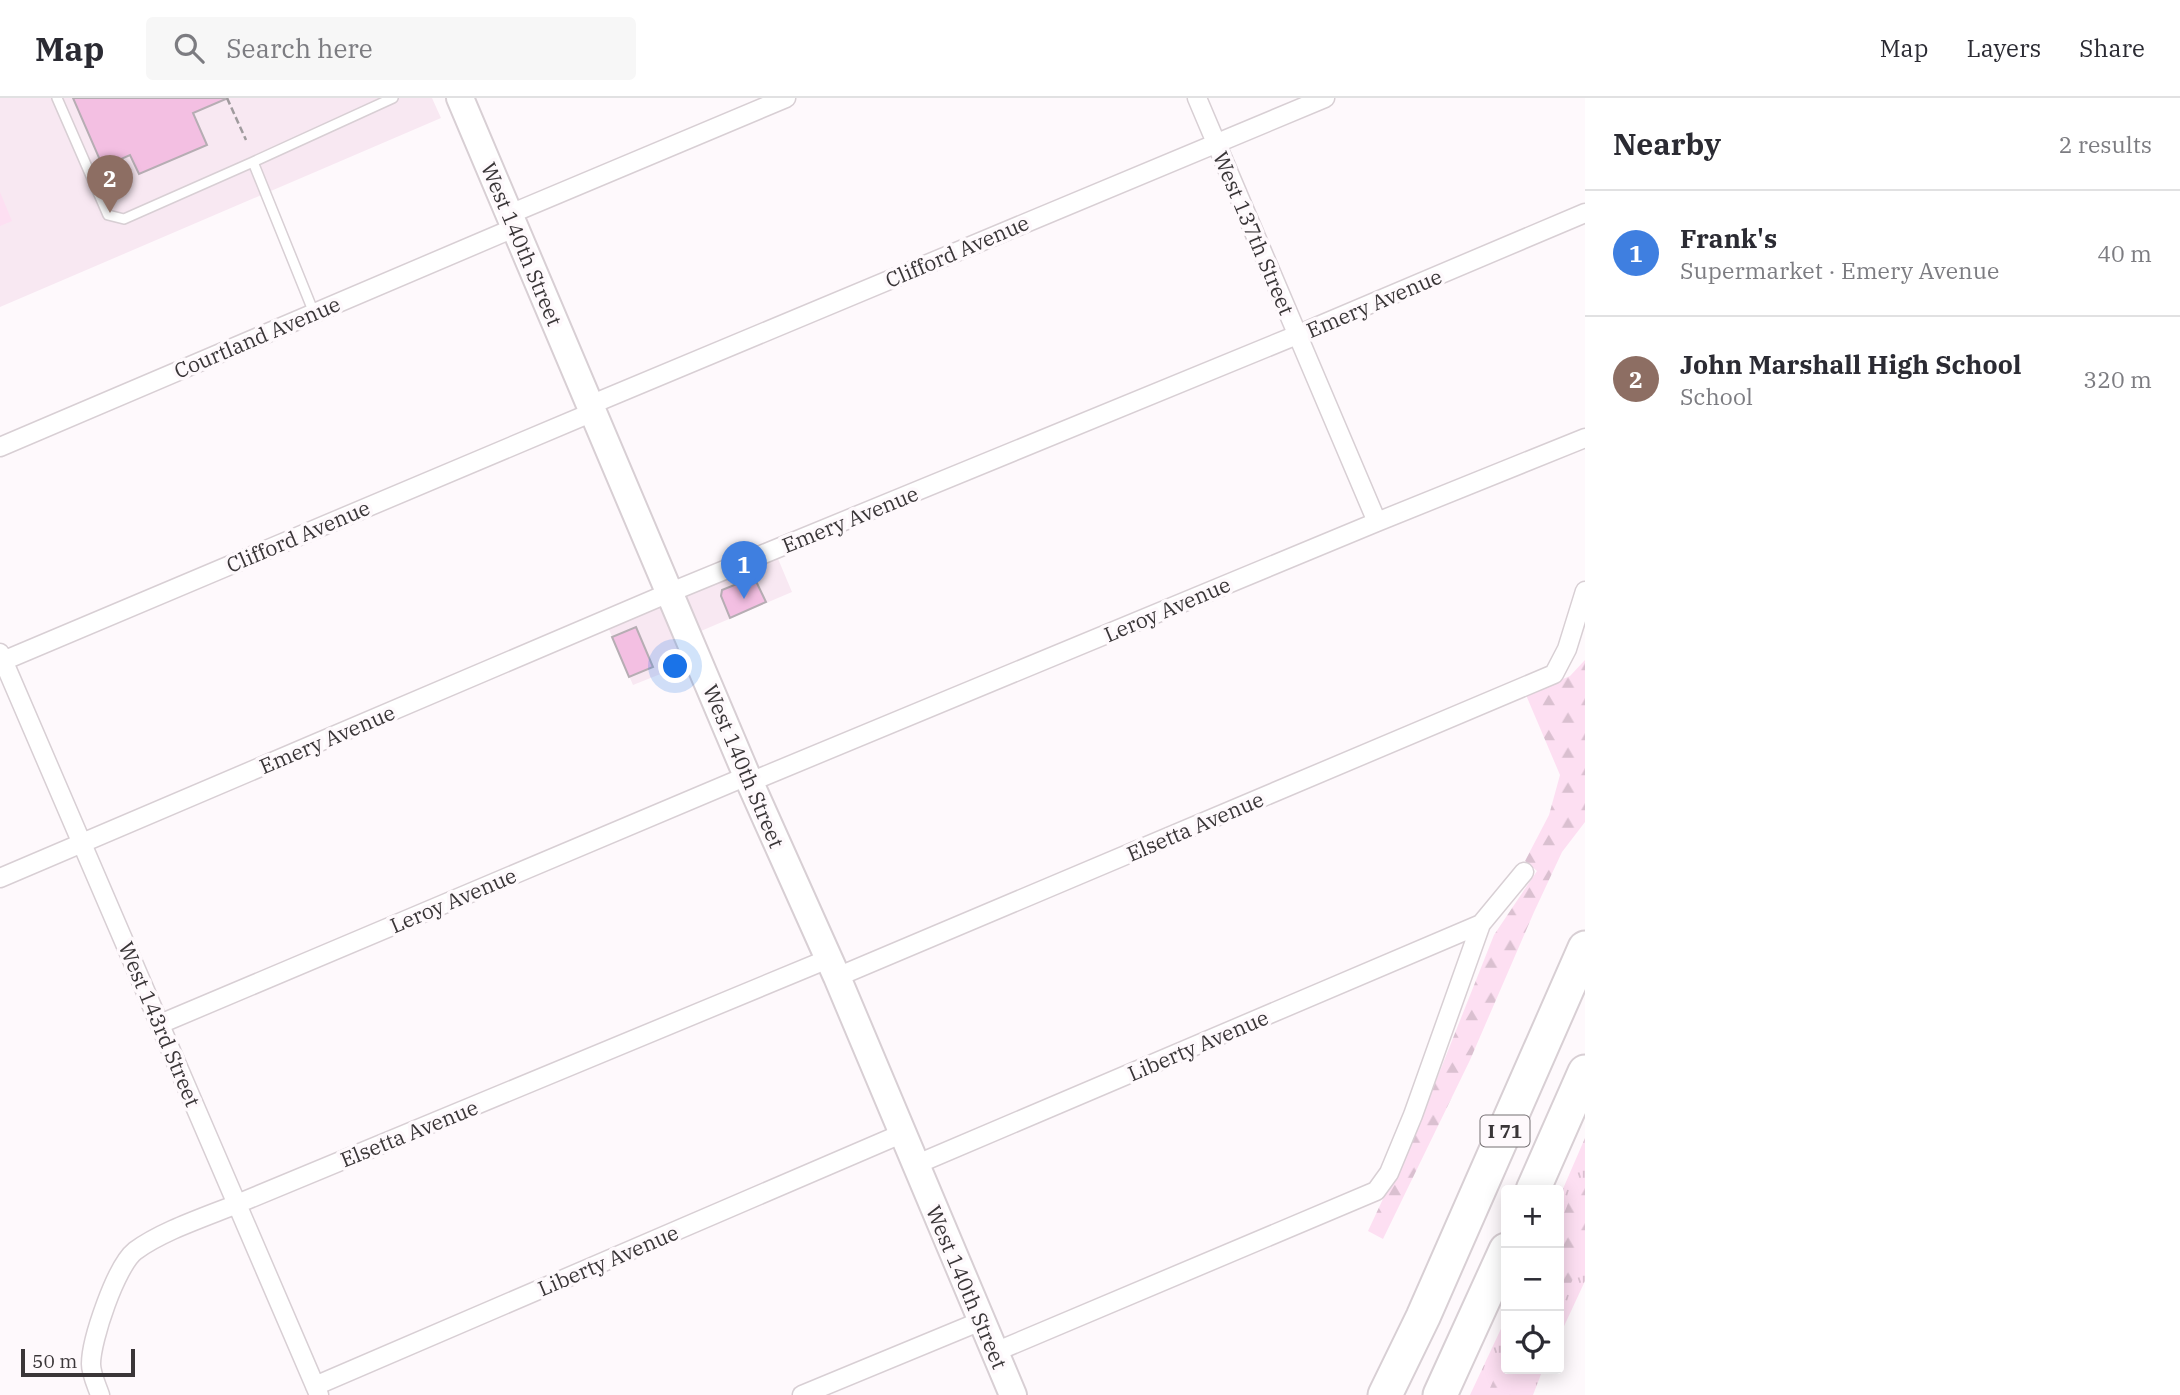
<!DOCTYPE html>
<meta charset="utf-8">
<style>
:root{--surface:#fff;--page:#f7f7f7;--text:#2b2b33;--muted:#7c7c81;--line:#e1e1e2;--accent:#d93025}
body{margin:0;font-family:"IBM Plex Serif",serif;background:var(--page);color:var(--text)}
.controls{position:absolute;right:21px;bottom:21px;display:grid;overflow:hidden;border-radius:7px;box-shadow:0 4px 18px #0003}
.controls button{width:63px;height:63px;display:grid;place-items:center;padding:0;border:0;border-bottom:2px solid var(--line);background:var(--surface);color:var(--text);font:35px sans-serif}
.scale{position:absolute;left:21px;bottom:18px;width:114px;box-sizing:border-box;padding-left:7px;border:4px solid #3a3638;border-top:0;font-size:19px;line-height:24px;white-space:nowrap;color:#3a3638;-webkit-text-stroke:5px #fef9fc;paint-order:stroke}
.you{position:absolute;left:676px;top:569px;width:24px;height:24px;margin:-18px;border:5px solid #fff;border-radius:50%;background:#1a73e8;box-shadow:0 0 0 10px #1a73e833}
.badge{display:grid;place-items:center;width:46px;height:46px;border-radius:50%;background:var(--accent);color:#fff;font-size:23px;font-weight:700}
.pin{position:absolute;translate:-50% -58px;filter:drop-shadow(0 2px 4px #0008)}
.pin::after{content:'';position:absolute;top:37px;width:24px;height:21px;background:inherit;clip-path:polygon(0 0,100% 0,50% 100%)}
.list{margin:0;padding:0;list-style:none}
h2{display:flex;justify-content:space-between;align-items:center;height:91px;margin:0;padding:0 28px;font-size:30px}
h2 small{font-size:23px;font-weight:400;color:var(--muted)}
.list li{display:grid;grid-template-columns:46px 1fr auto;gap:21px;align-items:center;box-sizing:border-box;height:126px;padding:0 28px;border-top:2px solid var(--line)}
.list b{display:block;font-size:26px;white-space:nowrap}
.list p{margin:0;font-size:23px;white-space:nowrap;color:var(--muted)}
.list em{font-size:23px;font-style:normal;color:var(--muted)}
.icon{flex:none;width:38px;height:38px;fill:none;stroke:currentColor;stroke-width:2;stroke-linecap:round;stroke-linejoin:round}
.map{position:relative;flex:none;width:1585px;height:1297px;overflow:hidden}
header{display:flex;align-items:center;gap:42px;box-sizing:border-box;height:98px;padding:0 35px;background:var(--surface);border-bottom:2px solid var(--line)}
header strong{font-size:33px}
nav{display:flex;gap:38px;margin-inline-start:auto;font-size:24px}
.search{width:490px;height:63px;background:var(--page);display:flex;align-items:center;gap:18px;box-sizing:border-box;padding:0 24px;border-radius:7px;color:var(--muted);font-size:26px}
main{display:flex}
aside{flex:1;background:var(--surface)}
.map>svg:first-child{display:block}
</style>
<header>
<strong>Map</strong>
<div class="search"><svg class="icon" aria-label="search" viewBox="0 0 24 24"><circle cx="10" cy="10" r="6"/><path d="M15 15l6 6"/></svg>Search here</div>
<nav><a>Map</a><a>Layers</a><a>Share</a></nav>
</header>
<main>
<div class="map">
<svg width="1585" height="1297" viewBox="0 0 1585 1297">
<defs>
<pattern id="grass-tufts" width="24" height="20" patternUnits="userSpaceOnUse" patternTransform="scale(1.75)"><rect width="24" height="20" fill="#fddff2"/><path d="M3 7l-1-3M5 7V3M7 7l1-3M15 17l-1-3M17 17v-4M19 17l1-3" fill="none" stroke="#dac0d0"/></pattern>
<pattern id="forest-firs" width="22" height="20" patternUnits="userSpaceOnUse" patternTransform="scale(1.75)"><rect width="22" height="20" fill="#fddff2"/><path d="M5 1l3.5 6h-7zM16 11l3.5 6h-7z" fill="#dac0d0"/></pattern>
</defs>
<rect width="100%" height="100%" fill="#fef9fc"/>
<!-- built -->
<path fill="#f8e8f2" d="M0,0H432L441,20L0,209Z
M776,456L792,494L694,536L703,559L633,587L607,527Z"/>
<!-- grass -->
<path fill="url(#grass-tufts)" d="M1585,1040V1183L1559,1239V1100Z
M1506,1220V1271H1543L1533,1297H1470Z"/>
<!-- forest -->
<path fill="url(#forest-firs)" d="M1585,562V724L1562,754L1534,814L1470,962L1383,1141L1368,1133L1424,1013L1494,837L1537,773L1525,763L1549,717L1560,677L1526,597L1570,578Z
M1585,1081V1155L1559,1211V1128L1577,1083Z
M1506,1253V1271H1529L1516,1297H1487Z"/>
<!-- pitch -->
<path fill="#fddff2" d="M0,94L12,123L0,128Z"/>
<!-- building -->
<path fill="#f3bfe2" stroke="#b6adb3" stroke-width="2" d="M73,0H228L193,15L207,47L139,76L130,57L103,69Z
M754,479L766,504L730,520L721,498L722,492Z
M636,529L653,569L629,579L612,539Z"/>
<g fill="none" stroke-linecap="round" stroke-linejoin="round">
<defs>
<path id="lane" d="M57,0L108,117L124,121L253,64L314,215
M253,64L393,0"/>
<path id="street" d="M1197,0L1377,424
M510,116L786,0
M590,307L1325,0
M0,349L514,130
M0,555L319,1297
M3,563L593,314
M750,684L1377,424L1585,340
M0,780L671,494L1297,237L1585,115
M837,879L1554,576L1567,551L1585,493
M160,926L747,678
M915,1067L1481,826
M995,1254L1376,1093L1389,1075L1413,1017L1481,826L1524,774
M315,1288L901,1036
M100,1297C97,1288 91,1276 91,1266C91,1242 116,1168 135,1153C162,1133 205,1119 237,1106L828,861
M802,1297L981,1223"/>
<path id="secondary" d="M460,0L747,678L837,879L1013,1297"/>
<path id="highway" d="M1533,1092L1585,974
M1385,1297L1423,1219L1585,850
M1440,1297L1506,1152"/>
</defs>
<!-- lane casing -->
<use href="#lane" stroke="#d8cfd4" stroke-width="12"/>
<!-- street casing -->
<use href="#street" stroke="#d8cfd4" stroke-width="21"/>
<!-- secondary casing -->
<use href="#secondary" stroke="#d8cfd4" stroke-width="30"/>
<!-- highway casing -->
<use href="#highway" stroke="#d8cfd4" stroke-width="37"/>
<!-- path -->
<path stroke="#a09b9e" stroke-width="2.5" stroke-dasharray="7 3.5" stroke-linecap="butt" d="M227,0L246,42"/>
<!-- lane -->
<use href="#lane" stroke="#fff" stroke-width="9"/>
<!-- street -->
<use href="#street" stroke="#fff" stroke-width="18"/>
<!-- secondary -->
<use href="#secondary" stroke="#fff" stroke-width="26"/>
<!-- highway -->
<use href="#highway" stroke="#fff" stroke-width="33"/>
</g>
<g text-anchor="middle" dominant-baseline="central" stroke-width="7" stroke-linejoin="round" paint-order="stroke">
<!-- shield labels -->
<rect fill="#fef9fc" stroke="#757073" stroke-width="2" x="1480.5" y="1017.5" width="49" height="31" rx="5"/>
<g font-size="19" font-weight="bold" fill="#3a3638">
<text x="1505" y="1033">I 71</text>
</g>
<!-- street labels -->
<g font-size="21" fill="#3a3638" stroke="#fef9fc">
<text transform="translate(1254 135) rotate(67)">West 137th Street</text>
<text transform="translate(522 146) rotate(67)">West 140th Street</text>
<text transform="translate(957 153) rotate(-23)">Clifford Avenue</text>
<text transform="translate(1374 205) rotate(-23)">Emery Avenue</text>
<text transform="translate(257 239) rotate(-23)">Courtland Avenue</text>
<text transform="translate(850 421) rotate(-22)">Emery Avenue</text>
<text transform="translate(298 438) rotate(-23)">Clifford Avenue</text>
<text transform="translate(1167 511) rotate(-23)">Leroy Avenue</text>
<text transform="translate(327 641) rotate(-23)">Emery Avenue</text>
<text transform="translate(744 668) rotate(67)">West 140th Street</text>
<text transform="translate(1195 728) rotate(-23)">Elsetta Avenue</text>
<text transform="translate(453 802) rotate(-23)">Leroy Avenue</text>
<text transform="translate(160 926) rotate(67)">West 143rd Street</text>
<text transform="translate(1198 947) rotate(-23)">Liberty Avenue</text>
<text transform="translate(409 1035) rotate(-22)">Elsetta Avenue</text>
<text transform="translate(608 1162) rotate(-23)">Liberty Avenue</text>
<text transform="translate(967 1189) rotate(67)">West 140th Street</text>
</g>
</g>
</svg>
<div class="controls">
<button>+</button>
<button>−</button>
<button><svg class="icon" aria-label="locate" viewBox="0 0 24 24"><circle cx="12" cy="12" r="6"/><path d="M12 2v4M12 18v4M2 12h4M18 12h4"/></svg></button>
</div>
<div class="scale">50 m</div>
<div class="you"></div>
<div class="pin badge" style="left:744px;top:501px;background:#3f7fe0">1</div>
<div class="pin badge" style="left:110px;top:115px;background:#8d6e63">2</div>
</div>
<aside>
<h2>Nearby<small>2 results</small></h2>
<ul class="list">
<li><span class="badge" style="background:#3f7fe0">1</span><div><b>Frank's</b><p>Supermarket · Emery Avenue</p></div><em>40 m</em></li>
<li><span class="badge" style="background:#8d6e63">2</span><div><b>John Marshall High School</b><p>School</p></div><em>320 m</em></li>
</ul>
</aside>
</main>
